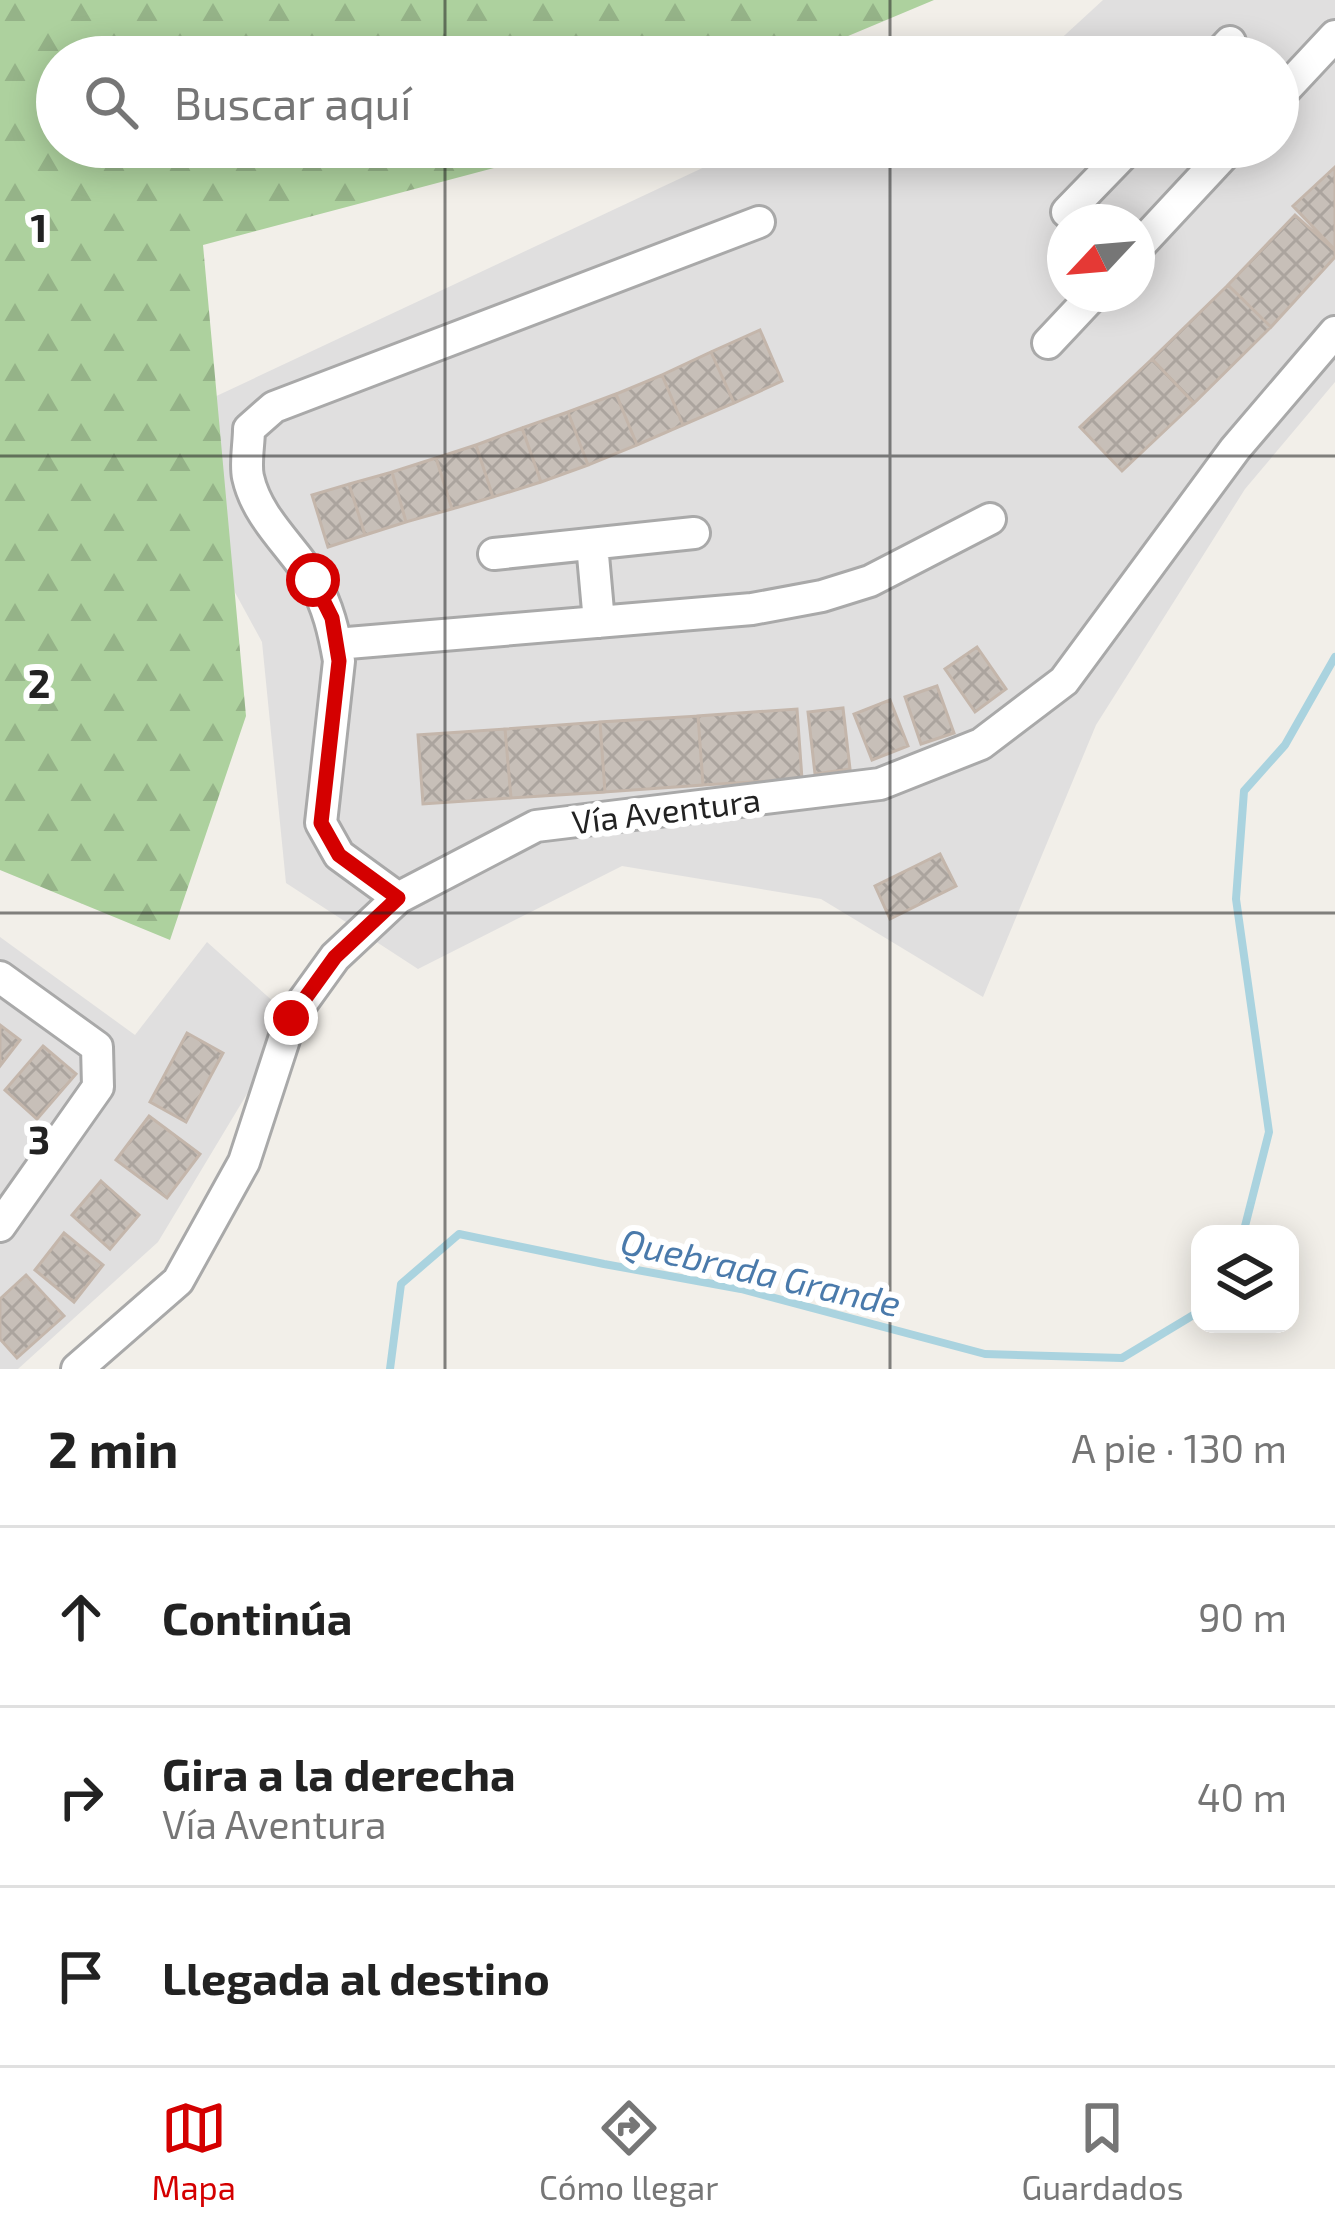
<!DOCTYPE html>
<html lang="es">
<meta charset="utf-8">
<style>
:root{--surface:#fff;--page:#f6f6f6;--text:#222;--muted:#767676;--line:#e0e0e0;--accent:#d40000}
body{margin:0;font-family:"Exo 2",sans-serif;background:var(--page);color:var(--text)}
.controls{position:absolute;right:36px;bottom:36px;display:grid;overflow:hidden;border-radius:24px;box-shadow:0 6px 30px #0003}
.controls button{width:108px;height:108px;display:grid;place-items:center;padding:0;border:0;border-bottom:3px solid var(--line);background:var(--surface);color:var(--text);font:60px sans-serif}
.compass{position:absolute;left:1047px;top:204px;width:108px;height:108px;border-radius:50%;background:var(--surface);box-shadow:0 6px 30px #0003;rotate:244deg}
.stop{position:absolute;width:36px;height:36px;margin:-27px;border:9px solid #d40000;border-radius:50%;background:#fff}
.stop.end{background:#d40000;border-color:#fff;box-shadow:0 3px 12px #0008}
.list{margin:0;padding:0;list-style:none}
h2{display:flex;justify-content:space-between;align-items:center;height:156px;margin:0;padding:0 48px;font-size:51px}
h2 small{font-size:39px;font-weight:400;color:var(--muted)}
.list li{display:grid;grid-template-columns:78px 1fr auto;gap:36px;align-items:center;box-sizing:border-box;height:180px;padding:0 48px;border-top:3px solid var(--line)}
.list b{display:block;font-size:45px;white-space:nowrap}
.list p{margin:0;font-size:39px;white-space:nowrap;color:var(--muted)}
.list em{font-size:39px;font-style:normal;color:var(--muted)}
.icon{flex:none;width:66px;height:66px;fill:none;stroke:currentColor;stroke-width:2;stroke-linecap:round;stroke-linejoin:round}
.map{position:relative;flex:none;width:1335px;height:1369px;overflow:hidden}
.search{position:absolute;background:var(--surface);box-shadow:0 6px 30px #0003;left:36px;right:36px;top:36px;height:132px;display:flex;align-items:center;gap:30px;box-sizing:border-box;padding:0 42px;border-radius:66px;color:var(--muted);font-size:45px}
.sheet{height:696px;background:var(--surface)}
nav{display:flex;justify-content:space-around;align-items:center;box-sizing:border-box;height:168px;border-top:3px solid var(--line);background:var(--surface);font-size:33px;color:var(--muted)}
nav a{display:grid;justify-items:center;gap:6px}
nav .on{color:var(--accent)}
.map>svg:first-child{display:block}
</style>
<div class="map">
<svg width="1335" height="1369" viewBox="0 0 1335 1369">
<defs>
<pattern id="forest-firs" width="22" height="20" patternUnits="userSpaceOnUse" patternTransform="scale(3)"><rect width="22" height="20" fill="#add19e"/><path d="M5 1l3.5 6h-7zM16 11l3.5 6h-7z" fill="#95b388"/></pattern>
<pattern id="building-cross-hatch" width="8" height="8" patternUnits="userSpaceOnUse" patternTransform="scale(3)"><rect width="8" height="8" fill="#c7bfb8"/><path d="M0 0l8 8M0 8l8-8" fill="none" stroke="#aba49e"/></pattern>
</defs>
<rect width="100%" height="100%" fill="#f2efe9"/>
<!-- residential -->
<path fill="#e0dfdf" fill-rule="evenodd" d="M1103,0H1335V382L1245,489L1096,725L983,997L821,899L622,866L418,969L286,883L262,642L146,429L728,156L823,147H1278V57H1041ZM1065,222H1137V294H1065Z
M0,937L135,1035L207,942L276,1004L259,1074L158,1242L18,1369H0Z"/>
<!-- forest -->
<path fill="url(#forest-firs)" d="M0,0H934L798,57H57V147H573L203,245L246,716L170,940L0,870Z"/>
<g fill="none" stroke-linecap="round" stroke-linejoin="round">
<!-- stream -->
<path stroke="#aad3df" stroke-width="8" d="M1243,1234L1269,1132L1236,899L1244,791L1285,745L1335,657
M390,1369L401,1284L459,1234L604,1264L741,1289L985,1354L1122,1358L1200,1311"/>
</g>
<!-- building -->
<path fill="url(#building-cross-hatch)" stroke="#c4b6ab" stroke-width="3" d="M1335,167V250L1293,206Z
M1295,215L1335,251V257L1271,327L1228,285Z
M1228,285L1271,327L1194,403L1152,359Z
M760,330L782,381L734,403L711,352Z
M711,352L734,403L683,425L662,375Z
M1152,359L1194,403L1122,471L1080,427Z
M662,375L683,425L637,445L616,394Z
M616,394L637,445L588,465L568,412Z
M568,412L588,465L541,482L522,428Z
M522,428L541,482L493,497L476,445Z
M476,445L493,497L452,509L436,458Z
M436,458L452,509L406,522L392,472Z
M392,472L406,522L365,535L349,484Z
M349,484L365,535L328,547L312,495Z
M977,647L1006,689L975,712L945,669Z
M937,686L954,733L921,744L905,697Z
M890,700L908,746L872,760L854,714Z
M843,708L850,769L815,774L808,712Z
M797,709L802,779L703,785L698,716Z
M698,716L703,785L605,792L600,722Z
M600,722L605,792L511,798L505,729Z
M505,729L511,798L423,804L418,735Z
M940,854L956,886L890,919L875,886Z
M0,1025L20,1040L0,1066Z
M187,1033L223,1053L186,1122L150,1102Z
M43,1046L76,1074L37,1119L5,1090Z
M149,1116L200,1154L167,1198L116,1160Z
M101,1181L139,1215L110,1249L72,1215Z
M64,1233L103,1265L74,1302L35,1270Z
M26,1275L64,1316L17,1358L0,1339V1299Z"/>
<g fill="none" stroke-linecap="round" stroke-linejoin="round">
<defs>
<path id="minor" d="M1216,57L1230,42
M1278,97L1335,36
M1078,222L1067,212L1130,147
M1137,248L1231,147
M1048,343L1094,294
M592,544L599,622
M494,554L694,533
M336,644L752,609L822,596L870,581L990,519
M398,898L339,855L321,823L339,661C334,632 328,606 313,580C292,546 257,518 248,477C245,463 249,444 249,429L274,407L759,222
M0,977L97,1047L98,1087L0,1226
M77,1369L178,1281L244,1162L291,1018L335,957L398,898L536,826L880,784L981,744L1064,681L1235,449L1335,332"/>
</defs>
<!-- minor casing -->
<use href="#minor" stroke="#a9a9a9" stroke-width="36"/>
<!-- minor -->
<use href="#minor" stroke="#fff" stroke-width="30"/>
</g>
<g fill="none" stroke-linecap="round" stroke-linejoin="round">
<!-- route -->
<path stroke="#d40000" stroke-width="15" d="M291,1018L335,957L398,898L339,855L321,823L339,661L332,618L313,580"/>
</g>
<!-- grid -->
<path fill="none" stroke="#222" stroke-width="3" stroke-opacity="0.55" d="M445,0V57M890,0V57M445,147V1369M890,147V1369M0,456H1335M0,913H1335"/>
<g text-anchor="middle" dominant-baseline="central" stroke-width="12" stroke-linejoin="round" paint-order="stroke">
<!-- street labels -->
<g font-size="33" fill="#222" stroke="#fff">
<text transform="translate(666 810) rotate(-7)">Vía Aventura</text>
</g>
<!-- water labels -->
<g font-size="36" font-style="italic" fill="#4a7aab" stroke="#fff">
<text transform="translate(761 1271) rotate(13)">Quebrada Grande</text>
</g>
</g>
<g font-size="39" text-anchor="middle" font-weight="bold" fill="#222" stroke="#fff" stroke-width="12" stroke-linejoin="round" paint-order="stroke">
<text x="39" y="242">1</text>
<text x="39" y="698">2</text>
<text x="39" y="1154">3</text>
</g>
</svg>
<div class="controls">
<button><svg class="icon" aria-label="layers" viewBox="0 0 24 24"><path d="M12 4l9 5-9 5-9-5zM3 14l9 5 9-5"/></svg></button>
</div>
<svg class="compass" viewBox="-18 -18 36 36"><path d="M0-13l5 13h-10z" fill="#e53935"/><path d="M0 13l5-13h-10z" fill="#767676"/></svg>
<div class="stop" style="left:313px;top:580px"></div>
<div class="stop end" style="left:291px;top:1018px"></div>
<div class="search"><svg class="icon" aria-label="search" viewBox="0 0 24 24"><circle cx="10" cy="10" r="6"/><path d="M15 15l6 6"/></svg>Buscar aquí</div>
</div>
<section class="sheet">
<h2>2 min<small>A pie · 130 m</small></h2>
<ul class="list">
<li><svg class="icon" aria-label="ahead" viewBox="0 0 24 24"><path d="M12 20V5M6 11l6-6 6 6"/></svg><div><b>Continúa</b></div><em>90 m</em></li>
<li><svg class="icon" aria-label="right" viewBox="0 0 24 24"><path d="M7 20v-9h11M14 6l5 5-5 5"/></svg><div><b>Gira a la derecha</b><p>Vía Aventura</p></div><em>40 m</em></li>
<li><svg class="icon" aria-label="arrive" viewBox="0 0 24 24"><path d="M6 21V4h12l-3 4 3 4H6"/></svg><div><b>Llegada al destino</b></div></li>
</ul>
</section>
<nav>
<a class="on"><svg class="icon" aria-label="map" viewBox="0 0 24 24"><path d="M3 6l6-2 6 2 6-2v14l-6 2-6-2-6 2zM9 4v14M15 6v14"/></svg>Mapa</a>
<a><svg class="icon" aria-label="directions" viewBox="0 0 24 24"><path d="M12 3l9 9-9 9-9-9zM9 14v-3h6M13 9l2 2-2 2"/></svg>Cómo llegar</a>
<a><svg class="icon" aria-label="saved" viewBox="0 0 24 24"><path d="M7 4h10v16l-5-4-5 4z"/></svg>Guardados</a>
</nav>
